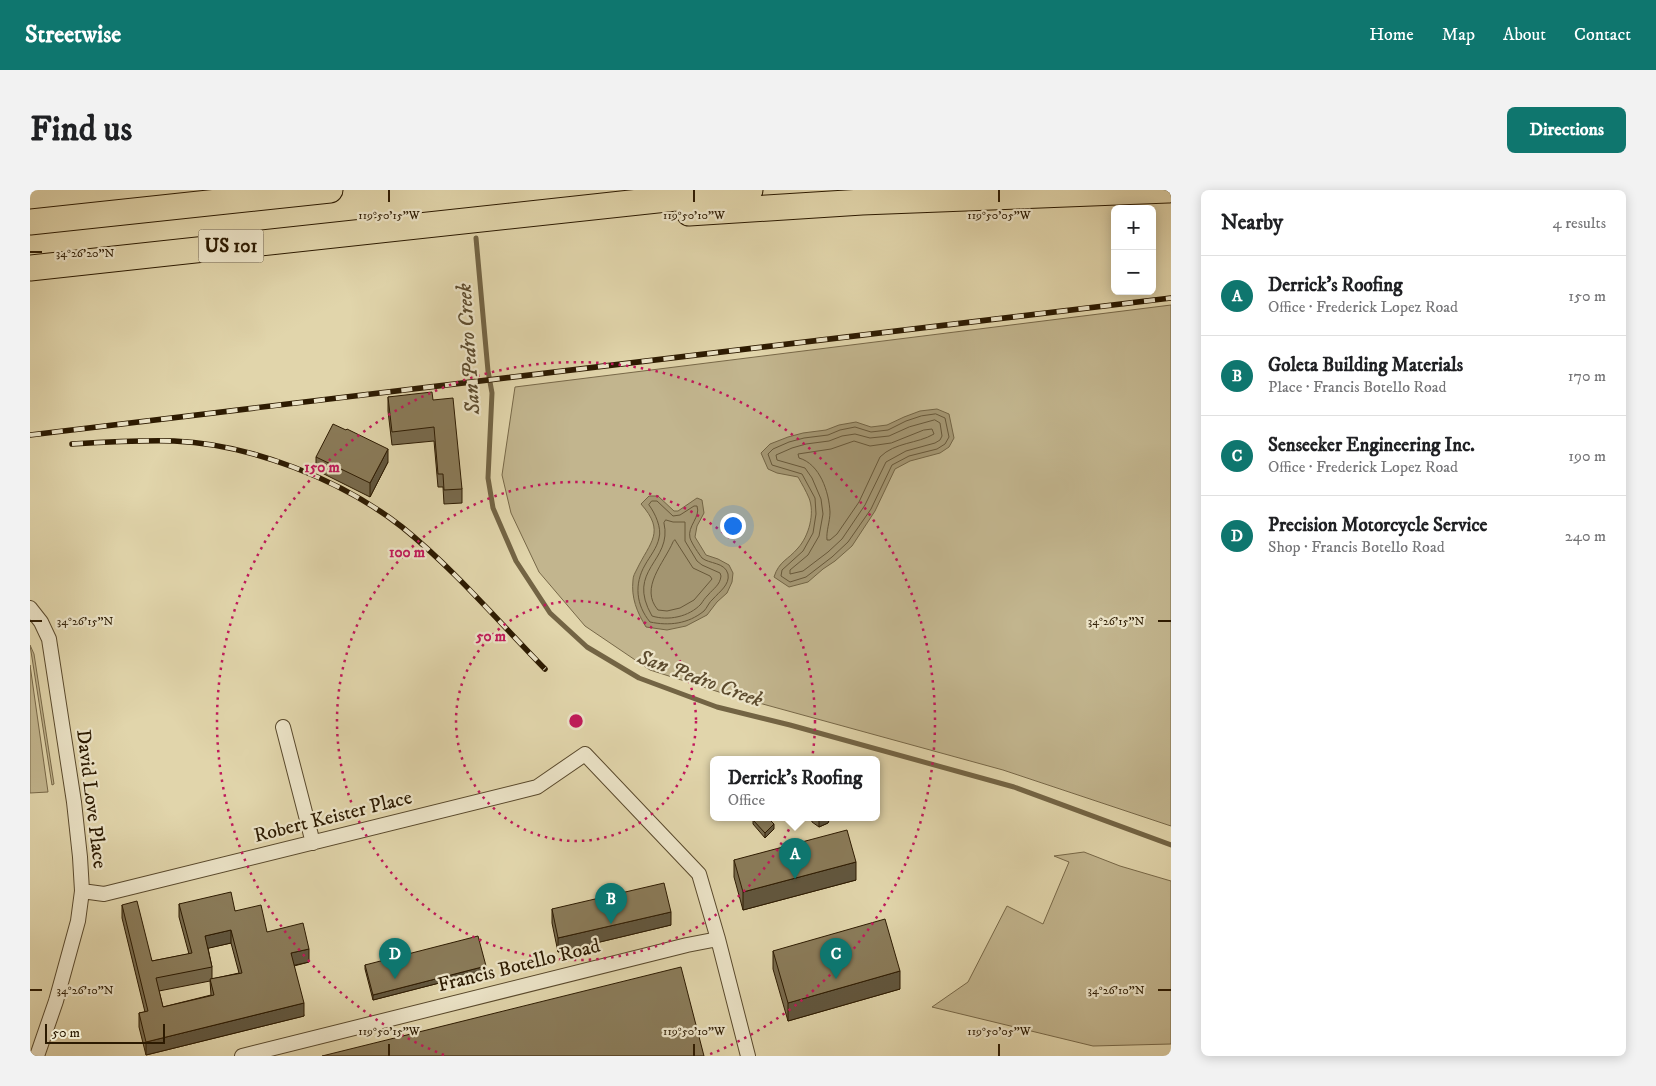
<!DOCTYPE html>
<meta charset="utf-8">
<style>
:root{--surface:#fff;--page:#f2f2f2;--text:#202124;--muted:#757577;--line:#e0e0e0;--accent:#0f766e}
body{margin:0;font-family:"IM FELL DW Pica",serif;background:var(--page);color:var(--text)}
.controls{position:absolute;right:15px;top:15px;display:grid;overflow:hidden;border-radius:8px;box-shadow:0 2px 12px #0003}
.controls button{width:45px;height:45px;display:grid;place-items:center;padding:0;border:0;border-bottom:1px solid var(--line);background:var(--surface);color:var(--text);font:25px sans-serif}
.scale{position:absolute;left:15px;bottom:12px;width:120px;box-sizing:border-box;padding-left:5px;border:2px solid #2c1a01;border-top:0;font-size:14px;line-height:18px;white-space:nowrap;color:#2c1a01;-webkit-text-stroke:4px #ece4c8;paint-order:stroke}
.you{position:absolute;left:702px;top:335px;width:18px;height:18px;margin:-12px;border:4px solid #fff;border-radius:50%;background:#1a73e8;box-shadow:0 0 0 8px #1a73e833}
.badge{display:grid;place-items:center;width:32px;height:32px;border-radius:50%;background:var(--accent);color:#fff;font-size:16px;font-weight:700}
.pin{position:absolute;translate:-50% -41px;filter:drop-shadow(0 1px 2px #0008)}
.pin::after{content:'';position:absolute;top:26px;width:18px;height:15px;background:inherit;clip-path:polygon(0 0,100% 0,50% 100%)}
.popup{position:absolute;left:680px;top:566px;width:170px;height:65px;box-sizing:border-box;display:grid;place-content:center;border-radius:8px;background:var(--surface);filter:drop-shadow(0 1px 4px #0005);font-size:16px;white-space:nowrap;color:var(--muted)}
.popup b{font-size:19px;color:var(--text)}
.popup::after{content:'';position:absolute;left:50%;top:100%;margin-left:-10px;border:10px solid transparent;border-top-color:var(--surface)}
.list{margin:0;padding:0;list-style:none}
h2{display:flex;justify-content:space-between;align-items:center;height:65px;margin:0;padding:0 20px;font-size:21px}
h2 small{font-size:16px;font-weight:400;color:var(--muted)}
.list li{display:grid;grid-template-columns:32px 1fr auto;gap:15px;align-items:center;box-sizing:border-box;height:80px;padding:0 20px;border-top:1px solid var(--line)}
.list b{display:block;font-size:19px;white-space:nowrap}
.list p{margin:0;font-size:16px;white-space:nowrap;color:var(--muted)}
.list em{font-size:16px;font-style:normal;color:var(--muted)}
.map{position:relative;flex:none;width:1141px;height:866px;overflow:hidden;border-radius:8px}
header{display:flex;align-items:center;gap:30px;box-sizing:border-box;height:70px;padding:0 25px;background:var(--accent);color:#fff}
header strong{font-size:24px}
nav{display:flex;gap:28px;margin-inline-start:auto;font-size:18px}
.intro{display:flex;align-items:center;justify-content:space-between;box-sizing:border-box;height:120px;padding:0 30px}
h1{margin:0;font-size:35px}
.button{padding:12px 22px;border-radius:8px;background:var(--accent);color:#fff;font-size:18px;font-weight:700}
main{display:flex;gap:30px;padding:0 30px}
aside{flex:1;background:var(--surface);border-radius:8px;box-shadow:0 2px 12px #0003}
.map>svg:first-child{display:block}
</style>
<header>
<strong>Streetwise</strong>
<nav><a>Home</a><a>Map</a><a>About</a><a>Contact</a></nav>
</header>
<div class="intro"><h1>Find us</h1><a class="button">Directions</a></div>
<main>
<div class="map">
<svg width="1141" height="866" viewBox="0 0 1141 866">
<rect width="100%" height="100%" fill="#e1d5ab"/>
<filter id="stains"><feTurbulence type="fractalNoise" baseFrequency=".004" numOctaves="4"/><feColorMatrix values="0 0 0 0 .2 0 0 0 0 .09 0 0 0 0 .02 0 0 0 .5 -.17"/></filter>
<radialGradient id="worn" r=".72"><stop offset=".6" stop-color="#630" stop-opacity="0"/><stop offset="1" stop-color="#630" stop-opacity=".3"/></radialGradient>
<!-- green -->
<path fill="#c2b58e" stroke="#776848" d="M1141,115V636L973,580L689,502L620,480L555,436L509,382L481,323L472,285L485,197Z
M0,455L4,464L24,594L22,595Z
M0,475L18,602L0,603Z
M1054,662L1090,676L1141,691V854L1063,856L902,817L938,792L977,716L1013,734L1039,672L1024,666Z"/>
<!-- water -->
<path fill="#a39571" stroke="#736444" d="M907,219L919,224L924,248L919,257L910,263L880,271L865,279L845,321L822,356L805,371L793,379L778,392L759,397L744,387C749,371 758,370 768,358C779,346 785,323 779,308C776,301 772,294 768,287L747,283L738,279L731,263L740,254L758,247L773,243L796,240L809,235L826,232L841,237L857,235L874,227L890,221Z
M619,306H628L644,321H648L667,308L672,310L674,323L667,336L665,347L676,365L688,369L699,375L703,383L702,392L697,403L687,412L677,425L656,436L637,440L616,437C607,422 601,408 603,390C603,386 605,383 607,379C620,352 636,342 611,314Z"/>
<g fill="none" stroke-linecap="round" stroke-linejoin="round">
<!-- shore -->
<path stroke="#685839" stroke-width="1" d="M906,224L915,228L919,247L915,254L907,259L879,266L862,275L841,319L818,352L802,367L776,387L760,392L751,386L752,380L773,361L783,343L786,324L785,308L772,284L742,275L738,264L743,259L759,252L774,248L798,245L810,240L825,237L841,242L858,240L876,231L891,226Z
M905,230L910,233L912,246L910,250L905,253L876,261L856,272L835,315L812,349L798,362L773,381L760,384V380L778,365L789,346L793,324L791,309L782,288L775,278L747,270L746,265L762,258L776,254L799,251L812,246L825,244L840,248L859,246L879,237Z
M894,240L902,239L904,244C887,254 865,252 850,267L829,312L807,344L800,350H797C796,341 800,332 800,322C799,302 790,274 769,268L768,264L801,259L824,251L840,256L861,253Z
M622,311H627L643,326L650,325L664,316H667C671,327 657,336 660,348C662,354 669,364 672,368C679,374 695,372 698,384C700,395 689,402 683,409C679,412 677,418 674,421C658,434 639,436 620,432C606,415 604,394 615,375C620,366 627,358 629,348C632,338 625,323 619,315Z
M636,330L643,332H655V351L667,371L672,375L690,383L691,386C690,395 684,398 678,405C675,408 673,411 671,414C659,427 638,431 622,426C595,379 643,372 634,333Z
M645,350L663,378L680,386L682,389L664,410L650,418L637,421L628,420C609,398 634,373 643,352Z"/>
<!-- stream -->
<path stroke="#736444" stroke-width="5" d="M446,48L458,181L462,203L458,288L463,318L486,371L520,423L557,457L609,488L687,517L760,535L984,597L1141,655"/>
<defs>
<path id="street" d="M0,418L11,432L19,449L44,612L50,667L52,701L48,731L26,811L7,866
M253,537L283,653
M52,701L74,704L507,597L555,564L669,684L688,749L718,866
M212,866L657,755L688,749"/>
<path id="highway" d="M659,23L832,12L1138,0
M0,32L300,0
M0,78L720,0"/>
</defs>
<!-- street casing -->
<use href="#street" stroke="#59492c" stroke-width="16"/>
<!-- highway casing -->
<use href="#highway" stroke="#2c1a01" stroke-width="27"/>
<!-- street -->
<use href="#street" stroke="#ece4c8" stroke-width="14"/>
<!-- highway -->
<use href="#highway" stroke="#e1d5ab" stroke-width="25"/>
<defs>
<path id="rail" d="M0,245L1141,108
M42,254C76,252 110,250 144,251C221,254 312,290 372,337C424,379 468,431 515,479"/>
</defs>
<!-- rail casing -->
<use href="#rail" stroke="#2c1a01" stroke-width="5.5"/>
<!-- rail -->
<use href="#rail" stroke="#ece4c8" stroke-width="4" stroke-dasharray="11" stroke-linecap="butt"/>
</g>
<!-- wall -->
<path fill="#776a4d" stroke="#2c1a01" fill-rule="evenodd" d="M358,207L403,210L432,299V313L414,314L413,297H408L404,251L362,255L358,221Z
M316,240L358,272L340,307L286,280V267Z
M781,628H800L798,633L789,637L782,632Z
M723,630L744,639L735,648L723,634Z
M704,670L826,690L713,720L704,687Z
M149,714L205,721L237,742L279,772L264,776L274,826L116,865L109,837V823L115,822L92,728V715L122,771L159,764L149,727ZM201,753L209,783L182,789V777L178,758ZM180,791L181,805L133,817L129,801Z
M522,719L641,735L528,762L522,733Z
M743,761L870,799L758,831L743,779Z
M335,775L456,781L343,810L335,779Z"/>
<!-- shaded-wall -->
<path fill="#61563e" stroke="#2c1a01" d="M358,259V272L340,307V293Z
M789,628H800L798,633L789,637Z
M744,634V639L735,648V643Z
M826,672V690L713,720V702Z
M641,722V735L528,762V748Z
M201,740V753L175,759V746Z
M279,759V772L261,776V763Z
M456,776V781L343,810V805Z
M870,781V799L758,831V813Z
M274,813V826L116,865V852Z"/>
<!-- building -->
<path fill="#8a7b59" stroke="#2c1a01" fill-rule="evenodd" d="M402,202L403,210L423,208L432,299L414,300L413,284H408L404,237L362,242L358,207Z
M303,234L316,240L317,239L358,259L340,293L286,267Z
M725,628H738L744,634L735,643L723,630Z
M817,640L826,672L713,702L704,670Z
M634,693L641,722L528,748L522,719Z
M201,702L205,721L231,715L237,742L273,733L279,759L261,763L274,813L116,852L109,823L118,821L92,715L107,711L122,771L162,763L149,714ZM201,740L212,783L180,789L184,805L133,817L126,788L182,777L175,746Z
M855,729L870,781L758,813L743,761Z
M448,746L456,776L343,805L335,775Z
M651,777L674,866H292Z"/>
<!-- ticks -->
<path fill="none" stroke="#2c1a01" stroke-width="2" d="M359,0V12M664,0V12M969,0V12M0,62H12M0,431H12M1128,431H1141M0,800H12M1128,800H1141M359,854V866M664,854V866M969,854V866"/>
<!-- distance rings -->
<g fill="none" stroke="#c2185b" stroke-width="2.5" stroke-dasharray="2.5 5">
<circle cx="546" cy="531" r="120"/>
<circle cx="546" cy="531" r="239"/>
<path d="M414 865A359 359 0 1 1 678 865"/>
</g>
<g text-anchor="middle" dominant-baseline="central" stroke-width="4.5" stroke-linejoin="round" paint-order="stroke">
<!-- shield labels -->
<rect fill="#ece4c8" stroke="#66573d" stroke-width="1" x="168.5" y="39.5" width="65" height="33" rx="4"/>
<g font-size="19" font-weight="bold" fill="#2c1a01">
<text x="201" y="56">US 101</text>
</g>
<!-- street labels -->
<g font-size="20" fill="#2c1a01" stroke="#ece4c8">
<text transform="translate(61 609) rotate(83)">David Love Place</text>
<text transform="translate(303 627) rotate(-14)">Robert Keister Place</text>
<text transform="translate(489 776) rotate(-14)">Francis Botello Road</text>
</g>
<!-- water labels -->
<g font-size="21" font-style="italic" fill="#5c4b2e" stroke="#ece4c8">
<text transform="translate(439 159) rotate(-94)">San Pedro Creek</text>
<text transform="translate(670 489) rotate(20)">San Pedro Creek</text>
</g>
</g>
<g font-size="12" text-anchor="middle" fill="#2c1a01" stroke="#ece4c8" stroke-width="4.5" stroke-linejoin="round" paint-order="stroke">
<text x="359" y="29">119°50'15"W</text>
<text x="664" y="29">119°50'10"W</text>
<text x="969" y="29">119°50'05"W</text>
<text x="55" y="67">34°26'20"N</text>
<text x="55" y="435">34°26'15"N</text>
<text x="1086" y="435">34°26'15"N</text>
<text x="55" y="804">34°26'10"N</text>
<text x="1086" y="804">34°26'10"N</text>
<text x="359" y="845">119°50'15"W</text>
<text x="664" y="845">119°50'10"W</text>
<text x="969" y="845">119°50'05"W</text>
</g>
<circle cx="546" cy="531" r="8" fill="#c2185b" stroke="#ece4c8" stroke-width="2.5"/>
<g font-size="15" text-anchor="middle" font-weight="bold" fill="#c2185b" stroke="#ece4c8" stroke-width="4.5" stroke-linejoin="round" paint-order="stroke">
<text x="292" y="282">150 m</text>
<text x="377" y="367">100 m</text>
<text x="461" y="451">50 m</text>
</g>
<rect width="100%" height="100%" filter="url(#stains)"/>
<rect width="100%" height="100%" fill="url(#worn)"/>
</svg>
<div class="controls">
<button>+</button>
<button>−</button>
</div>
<div class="scale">50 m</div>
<div class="you"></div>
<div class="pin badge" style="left:765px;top:689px">A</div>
<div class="popup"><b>Derrick's Roofing</b>Office</div>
<div class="pin badge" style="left:581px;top:734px">B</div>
<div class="pin badge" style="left:806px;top:789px">C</div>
<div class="pin badge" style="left:365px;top:789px">D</div>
</div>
<aside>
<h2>Nearby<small>4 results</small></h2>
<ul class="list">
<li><span class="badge">A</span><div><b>Derrick's Roofing</b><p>Office · Frederick Lopez Road</p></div><em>150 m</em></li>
<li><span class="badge">B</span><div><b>Goleta Building Materials</b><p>Place · Francis Botello Road</p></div><em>170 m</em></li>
<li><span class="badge">C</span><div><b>Senseeker Engineering Inc.</b><p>Office · Frederick Lopez Road</p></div><em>190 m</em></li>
<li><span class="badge">D</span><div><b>Precision Motorcycle Service</b><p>Shop · Francis Botello Road</p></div><em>240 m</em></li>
</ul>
</aside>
</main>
